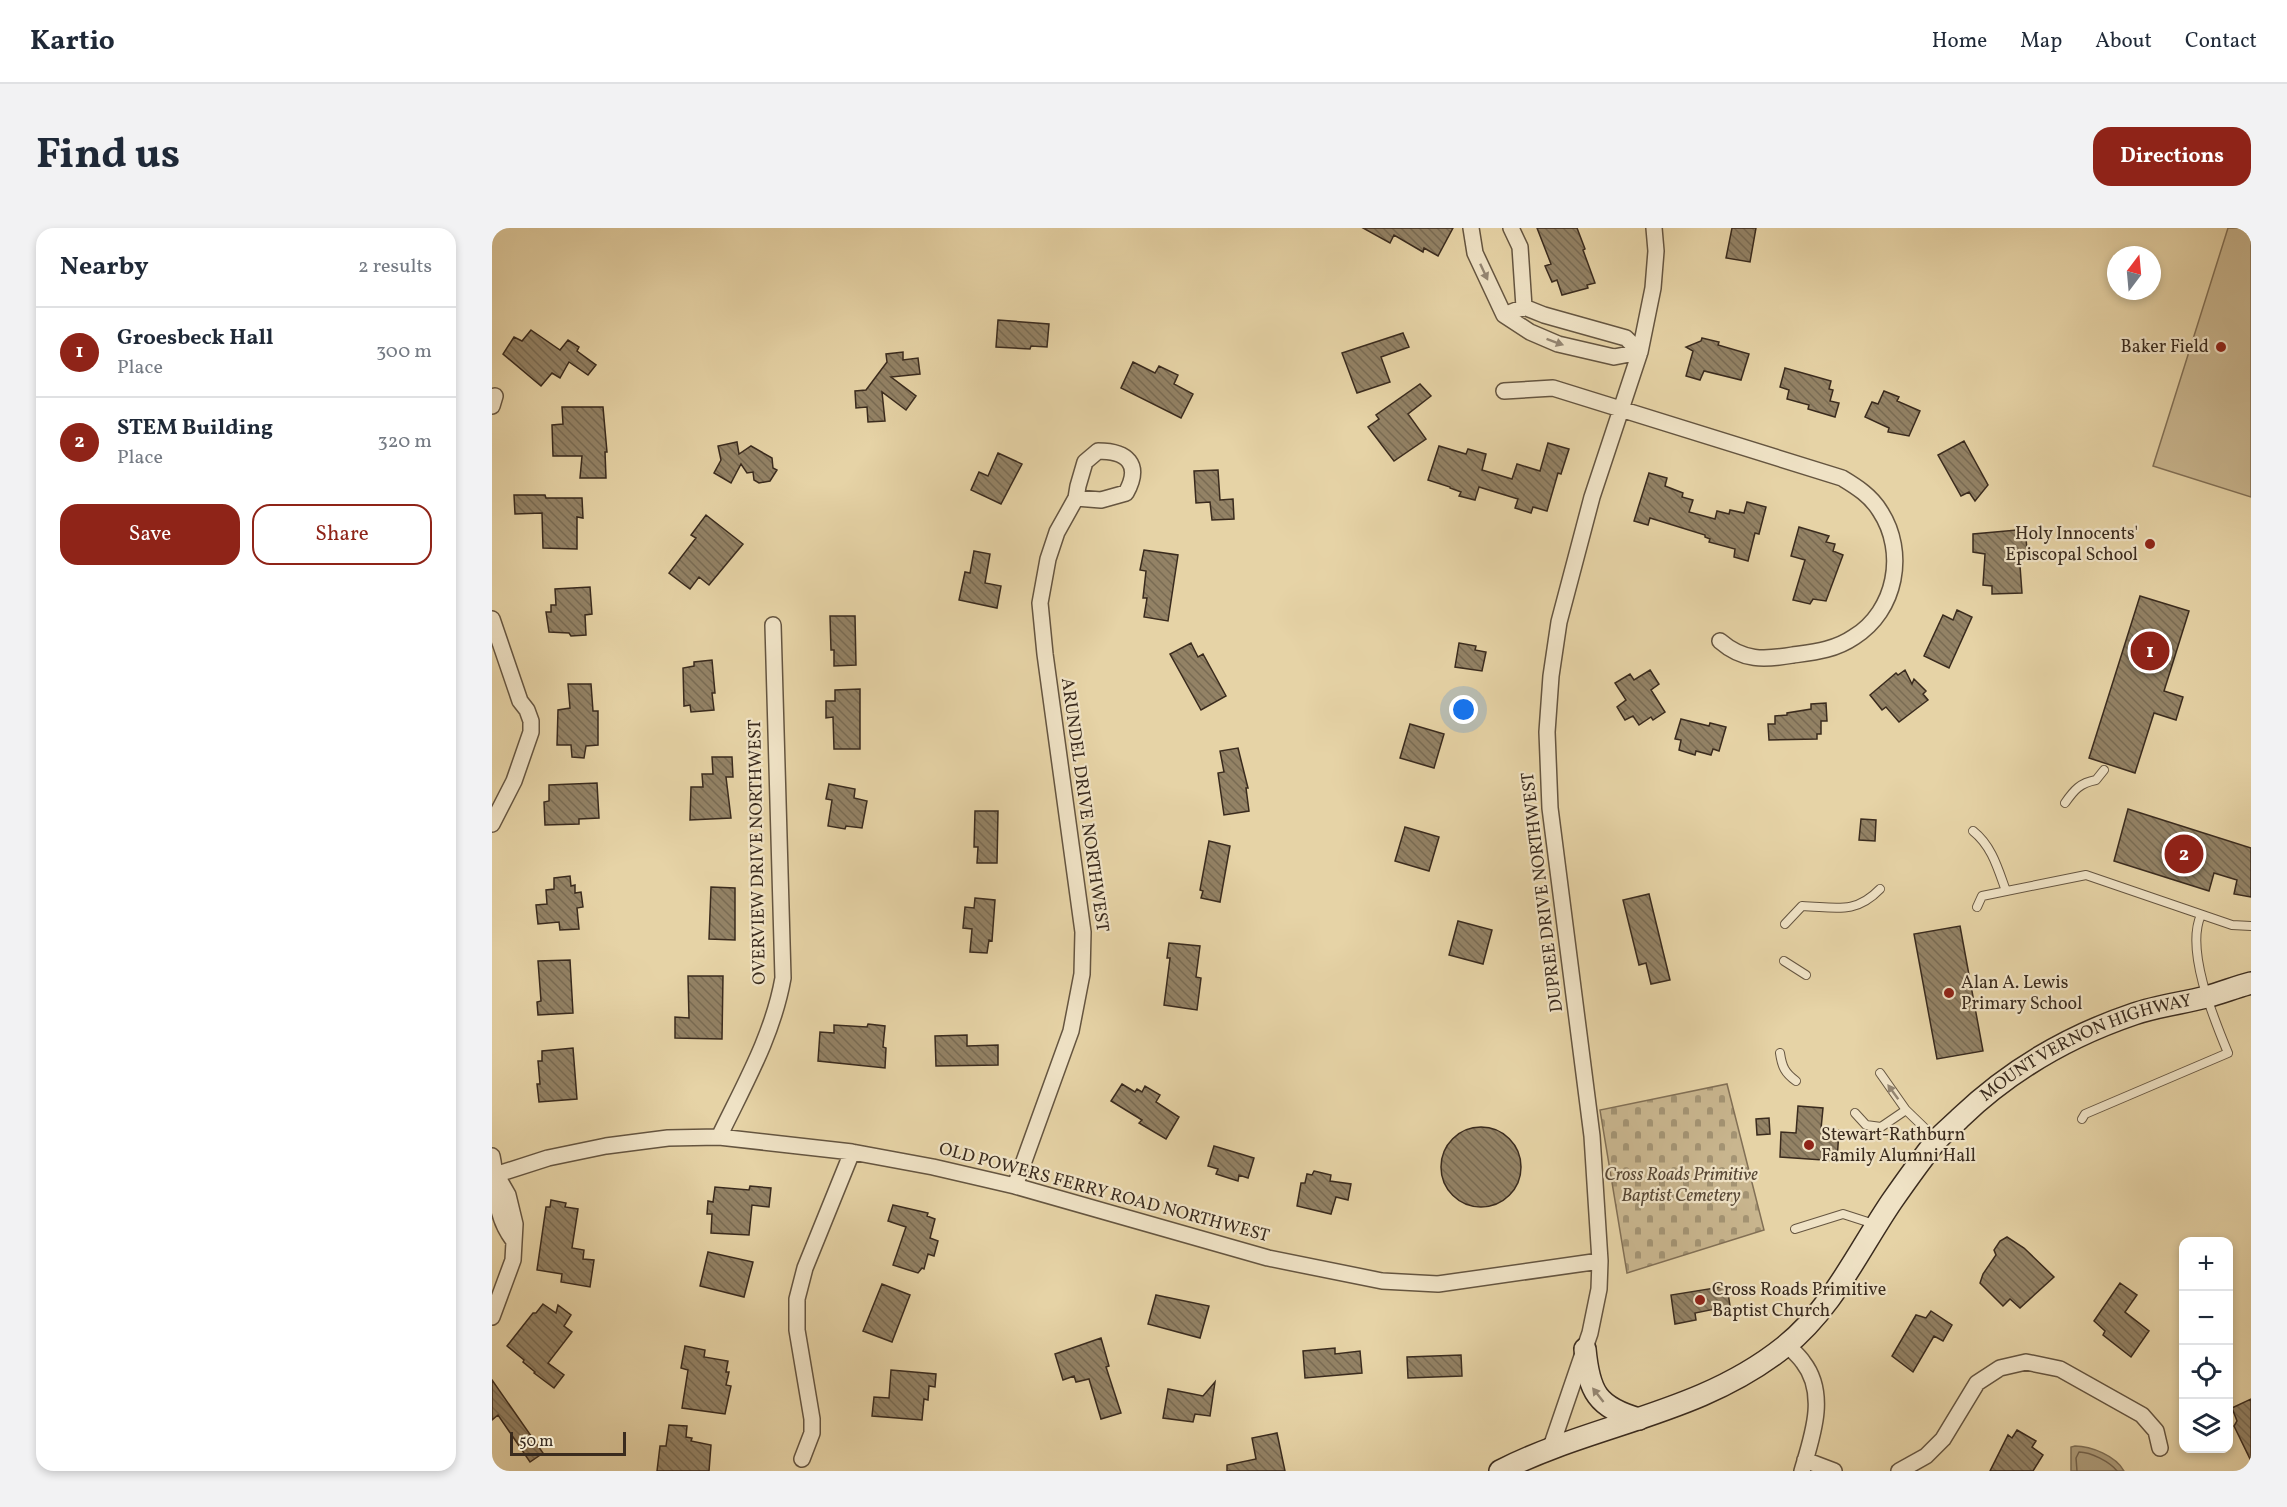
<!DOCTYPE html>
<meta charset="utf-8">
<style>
:root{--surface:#fff;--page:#f2f2f3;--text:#1f2937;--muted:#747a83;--line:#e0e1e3;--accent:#8f2418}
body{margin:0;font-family:Vollkorn,serif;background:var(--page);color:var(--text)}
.controls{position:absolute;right:18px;bottom:18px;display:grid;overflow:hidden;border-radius:12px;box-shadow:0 3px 9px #0003}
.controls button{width:54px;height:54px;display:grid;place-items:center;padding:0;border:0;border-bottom:2px solid var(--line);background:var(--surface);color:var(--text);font:30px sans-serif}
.compass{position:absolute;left:1615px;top:18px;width:54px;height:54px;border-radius:50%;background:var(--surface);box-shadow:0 3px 9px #0003;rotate:16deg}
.scale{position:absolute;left:18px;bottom:15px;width:116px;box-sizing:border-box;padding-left:6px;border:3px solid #3a2b1e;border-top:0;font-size:16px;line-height:21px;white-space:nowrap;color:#3a2b1e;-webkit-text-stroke:4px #efe2c5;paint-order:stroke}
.you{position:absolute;left:972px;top:482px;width:21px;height:21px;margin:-15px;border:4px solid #fff;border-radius:50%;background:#1a73e8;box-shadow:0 0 0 9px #1a73e833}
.badge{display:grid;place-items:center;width:39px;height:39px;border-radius:50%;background:var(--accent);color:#fff;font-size:20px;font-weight:700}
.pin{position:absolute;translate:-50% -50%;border:3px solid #fff;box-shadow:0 2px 6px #0006}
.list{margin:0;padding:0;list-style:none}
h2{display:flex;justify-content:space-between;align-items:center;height:78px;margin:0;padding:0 24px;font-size:26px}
h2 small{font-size:20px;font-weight:400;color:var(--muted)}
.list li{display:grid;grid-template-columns:39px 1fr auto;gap:18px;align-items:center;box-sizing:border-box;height:90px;padding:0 24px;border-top:2px solid var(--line)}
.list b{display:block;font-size:22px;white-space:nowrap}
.list p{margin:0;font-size:20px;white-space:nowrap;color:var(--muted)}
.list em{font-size:20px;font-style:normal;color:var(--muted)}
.actions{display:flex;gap:12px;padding:18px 24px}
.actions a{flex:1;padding:14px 0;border:2px solid var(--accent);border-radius:18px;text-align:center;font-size:21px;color:var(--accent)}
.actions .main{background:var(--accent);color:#fff}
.icon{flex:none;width:33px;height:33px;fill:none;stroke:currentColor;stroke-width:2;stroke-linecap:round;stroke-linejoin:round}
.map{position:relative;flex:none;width:1759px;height:1243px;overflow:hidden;border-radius:18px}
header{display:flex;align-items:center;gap:36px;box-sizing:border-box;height:84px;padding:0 30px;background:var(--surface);border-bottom:2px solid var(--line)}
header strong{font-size:28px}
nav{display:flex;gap:33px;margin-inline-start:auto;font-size:21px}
.intro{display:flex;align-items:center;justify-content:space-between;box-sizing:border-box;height:144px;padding:0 36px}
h1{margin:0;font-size:42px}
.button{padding:15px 27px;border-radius:18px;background:var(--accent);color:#fff;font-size:21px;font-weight:700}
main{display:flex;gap:36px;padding:0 36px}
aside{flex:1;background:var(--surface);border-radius:18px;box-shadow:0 3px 9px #0003}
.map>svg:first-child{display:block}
</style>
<header>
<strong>Kartio</strong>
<nav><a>Home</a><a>Map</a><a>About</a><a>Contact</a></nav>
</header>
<div class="intro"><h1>Find us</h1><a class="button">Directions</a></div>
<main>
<aside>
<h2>Nearby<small>2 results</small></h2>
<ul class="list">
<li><span class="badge">1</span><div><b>Groesbeck Hall</b><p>Place</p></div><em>300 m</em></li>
<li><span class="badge">2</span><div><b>STEM Building</b><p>Place</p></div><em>320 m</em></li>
</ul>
<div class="actions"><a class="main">Save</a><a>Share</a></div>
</aside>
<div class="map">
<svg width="1759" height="1243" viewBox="0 0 1759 1243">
<defs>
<pattern id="cemetery-stones" width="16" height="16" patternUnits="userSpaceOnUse" patternTransform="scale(1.5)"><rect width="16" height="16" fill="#c9b68f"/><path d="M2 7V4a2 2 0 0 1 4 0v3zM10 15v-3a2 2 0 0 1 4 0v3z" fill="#a49474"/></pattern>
<pattern id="building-back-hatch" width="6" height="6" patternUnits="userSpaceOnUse" patternTransform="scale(1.5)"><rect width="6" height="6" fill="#938265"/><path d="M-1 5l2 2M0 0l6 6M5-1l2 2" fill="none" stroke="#796b53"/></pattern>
</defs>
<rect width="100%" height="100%" fill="#e6d3a6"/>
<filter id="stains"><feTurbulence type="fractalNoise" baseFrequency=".00333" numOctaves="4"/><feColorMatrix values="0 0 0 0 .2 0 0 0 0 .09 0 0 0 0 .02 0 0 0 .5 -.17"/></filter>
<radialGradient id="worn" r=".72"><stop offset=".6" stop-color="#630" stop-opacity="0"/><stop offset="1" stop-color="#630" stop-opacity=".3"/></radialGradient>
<!-- cemetery -->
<path fill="url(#cemetery-stones)" stroke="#827056" stroke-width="1.5" d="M1235,856L1272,1002L1135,1045L1108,882Z"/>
<!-- pitch -->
<path fill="#c9b68f" stroke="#827056" stroke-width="1.5" d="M1736,0H1759V269L1661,238Z"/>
<!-- water -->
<path fill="#ac9a78" stroke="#7e6e54" stroke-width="1.5" d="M1583,1218C1599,1218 1624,1228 1632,1243H1579V1219Z"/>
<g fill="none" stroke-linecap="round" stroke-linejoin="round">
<!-- shore -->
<path stroke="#73624b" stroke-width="1.5" d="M1585,1243L1584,1230L1587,1224C1599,1224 1618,1234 1625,1243"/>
</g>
<!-- building -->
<path fill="url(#building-back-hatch)" stroke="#3a2b1e" stroke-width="1.5" d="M871,0H961L946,28L932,20L931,24L902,7L898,15Z
M1045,0H1085L1093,21L1091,22L1103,55L1095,57L1096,60L1070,67L1065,52L1060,54L1053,38L1059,36Z
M1240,0H1264L1258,34L1234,30Z
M506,92L557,96L555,119L539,118L538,121L504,119Z
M39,102L68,122L76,112L87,119L85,123L104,137L96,147L77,134L68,150L60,145L49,158L11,126L22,109L30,113Z
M911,105L917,119L889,129L898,154L865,165L850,125Z
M1210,110L1227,114L1226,117L1257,126L1249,152L1212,143L1208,152L1194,148L1201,123L1194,119L1209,113Z
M411,124V132L426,130L428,146L399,149L424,168L414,182L390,164L393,193L376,194L375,179L364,180L363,163L374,162L395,134L394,126Z
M641,134L663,145L667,138L686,147L682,156L701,166L689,190L629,160Z
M1293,140L1339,153L1337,161L1341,162L1338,173L1347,175L1343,189L1316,181L1317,177L1295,171L1297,162L1288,159Z
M928,156L939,168L916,186L934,211L902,233L876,199L887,191L884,187Z
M1392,163L1407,169L1405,173L1428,183L1417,208L1396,204L1397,200L1373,189L1380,174L1386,176Z
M70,179H111L115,224H113L114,250H88L90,228H61L60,197L71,196Z
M1472,213L1496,257L1483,273L1477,264L1469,268L1446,227Z
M245,214L247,226L259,218L280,230L281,240L285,242L278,253L267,255L262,252L261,244L255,245L249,236L239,255L222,245L229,232L226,218Z
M1056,215L1077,221L1069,246L1066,245L1055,283L1041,279L1039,285L1023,280L1026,271L987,259L983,272L967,268L969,264L958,260V259L936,252L947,218L974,226L976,221L994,226L990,242L1020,251L1025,236L1048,243Z
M506,225L530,236L509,276L479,262L487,244L496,248Z
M726,242L728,272L741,271L742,291L720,292L718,274L704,275L702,243Z
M1157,245L1175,250L1173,258L1191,265L1190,269L1201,272L1197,284L1223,291L1225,283L1237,286L1238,282L1252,285L1255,274L1274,279L1267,306L1263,305L1256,333L1242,329L1243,321L1217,314L1218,311L1213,309V307L1158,290L1156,297L1142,293Z
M22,267H53L54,270H90L91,290L85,289V321L51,320L50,285L23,286Z
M214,287L251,316L217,357L207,349L198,361L177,345L204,310L199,307Z
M1307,299L1337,308L1334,314L1343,316L1341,323L1351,327L1334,373L1321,371L1318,376L1301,372L1313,332L1299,328Z
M1525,302L1527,310L1534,309L1535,324H1527L1530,365L1500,366V358L1491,357L1493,326L1481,324V306Z
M652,322L686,327L676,393L652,389L655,370H651L654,343L648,342Z
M482,323L498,326L493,355L509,358L505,380L467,372L473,344L478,345Z
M98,359L100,386L93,387L94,407L79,408L77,405L57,404L54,384H59V377H64L63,361Z
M1648,368L1697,383L1672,463L1691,469L1684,492L1662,485L1643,545L1597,530Z
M1465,382L1480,389L1457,440L1432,428L1451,387L1461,392Z
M338,388H363L364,437L342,438V422H339Z
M699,415L706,429L711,426L734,468L709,482L678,426Z
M967,415L984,418L983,422L994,424L990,443L963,439Z
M220,432L223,465H220L222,482L199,484L198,477L192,478L191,440L202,438V434Z
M1158,442L1167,456L1159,462L1173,484L1161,492L1159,489L1147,497L1141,488L1133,492L1125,479L1134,472L1123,455L1138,446L1142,452Z
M1413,442L1420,456L1422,451L1434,463L1431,466L1436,472L1407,494L1394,479L1390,482L1378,467L1404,445L1406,447Z
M76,456H99L101,483H106V517L94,518L92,530L80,529L79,517H65L66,482L78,480Z
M368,461V521H342L341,489L334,490V473H343V462Z
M1334,475L1335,493H1329V506H1325V511L1277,512L1276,496H1283V488L1295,487V485L1319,481V476Z
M1189,491L1217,498L1218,495L1234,499L1227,523L1221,521L1219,527L1204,523L1203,527L1187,522L1189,512L1183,511Z
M918,496L952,506L942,540L908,530Z
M746,520L756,560H754L757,583L732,587L726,545L732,544L728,523Z
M220,529H240L241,549H234L239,590L198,592L199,559H211L210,546H221Z
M105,555L107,590L87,591V596L53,597L52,574L57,573V557Z
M337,556L363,561L362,570L375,573L370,600L354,598L353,601L336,598L340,572L334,571Z
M1636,581L1759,620V669L1742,666L1745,652L1722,645L1717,663L1622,633Z
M483,583H506L505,635H485L486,619H482Z
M1369,591L1384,592L1383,613L1367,612Z
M913,599L947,609L937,643L903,633Z
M717,613L738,618L728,674L709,670L711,663L708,662Z
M78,648L79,658L83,657V665L89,664L91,679L85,680L87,701L68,702L67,694L46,696L44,677L55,676L54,662L62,661V650Z
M219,659L243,660V712L217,711Z
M1157,666L1178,752L1159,756L1154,735L1147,737L1131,672Z
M483,670L503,672L500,713L497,712L495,725L478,724L480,701L471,700L473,679L482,680Z
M966,693L1000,702L991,736L957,727Z
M1468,698L1491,823L1445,831L1422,706Z
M677,715L708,718L704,749L709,750L705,782L672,777L678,730H675Z
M78,732L81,785L46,787L45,774L49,773L46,733Z
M196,748H231L230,811L183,810V789L197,790Z
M376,796L393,798L391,819L394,820L393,840L326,833L328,804L342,805V797L375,799Z
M475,807V818L506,817V837L444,838L443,808Z
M81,820L85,871L47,874L45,856H48L46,833H50V823Z
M630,856L643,864L645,861L650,864L653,858L668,867L664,874L687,889L674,911L647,895L650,892L619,873Z
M1306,878L1331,880L1329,901L1347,902L1345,933L1288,929L1289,904L1304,905Z
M1277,890L1278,906L1265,907L1264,891Z
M949 939a40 40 0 1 1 80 0a40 40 0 1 1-80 0Z
M722,918L762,930L756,950L747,947L746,953L724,946L726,941L716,938Z
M822,943L839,947L838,953L859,956L856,972L844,969L839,986L805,978L809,955H813L815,946L820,947Z
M258,958L279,960L277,979L260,977L257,1007L219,1005L220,986H215L216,973L221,974L223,959L257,962Z
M59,972L74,975L73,979L86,981L80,1020L92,1022L91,1031L102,1032L98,1059L69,1054L70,1046L45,1042L54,979H58Z
M401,977L436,985L435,988L443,991L438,1010L446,1013L442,1028L436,1026L432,1041L430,1040L426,1045L401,1037L414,999L396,993Z
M1515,1009L1532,1020L1562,1049L1528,1080L1518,1071L1511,1078L1488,1055L1491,1046L1504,1027L1502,1022L1508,1013Z
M216,1024L261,1034L252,1069L208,1058Z
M1628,1055L1645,1067L1633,1084L1657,1103L1639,1129L1611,1107L1613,1103L1602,1093Z
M390,1056L418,1067L400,1114L371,1103Z
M1235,1058L1238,1078L1203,1085L1204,1092L1183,1096L1179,1067Z
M664,1067L717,1078L708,1110L656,1096Z
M51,1076L64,1085L66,1077L79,1087L72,1098L80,1104L56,1135L72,1147L62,1160L42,1145L43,1144L31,1134L32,1132L15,1118L41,1085H44Z
M1439,1083L1460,1097L1451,1113L1442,1108L1421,1144L1400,1128L1424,1087L1434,1090Z
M609,1110L617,1138L614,1139L629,1185L609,1191L597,1151L584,1154L582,1148L571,1152L563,1126Z
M193,1118L213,1122L212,1129L236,1133L234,1144H237L234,1157L239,1158L233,1186L190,1180L196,1142L189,1140Z
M843,1120V1126L868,1123L870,1145L813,1150L811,1123Z
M969,1127L970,1148L916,1150L915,1129Z
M399,1142L444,1146L443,1159L437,1158L436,1172L432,1171L430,1192L380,1188L382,1169L397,1170Z
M0,1152L51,1225L38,1234L6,1187L0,1192Z
M723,1154L718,1188L703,1186L701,1194L671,1190L676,1161L711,1168Z
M1759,1171V1233L1742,1198L1745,1193L1740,1180Z
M177,1197L195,1198L194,1209L200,1210L199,1213L219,1217L217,1243H165L168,1218H174Z
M1525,1202L1544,1213L1540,1219L1551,1227L1541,1243H1498L1516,1207L1520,1210Z
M785,1205L793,1243H735V1237L764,1231L760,1210Z"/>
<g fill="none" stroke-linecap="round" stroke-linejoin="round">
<defs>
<path id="lane" d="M1573,575C1582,562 1588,555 1604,552L1612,542
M1481,603C1500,618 1506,641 1514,663
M1485,679L1490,668L1594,647L1740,697L1759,698
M1293,696L1310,678C1343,679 1363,687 1388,661
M1292,733L1314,747
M1288,825C1290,839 1293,845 1304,853
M1388,845L1414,882L1444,911
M1363,885L1374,897L1389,899L1414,882
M1590,891L1593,886L1736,825C1722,791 1693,722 1709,687
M1303,1001L1351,986L1382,996"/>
<path id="street" d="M979,0L983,25L1012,87L1038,104L1066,116L1122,129L1148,124
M1019,0L1028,19L1032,79
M1012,87L1032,79L1052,87L1134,110L1148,124
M1012,163L1061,160L1350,250C1365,259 1379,268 1388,283C1415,324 1404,383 1362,409C1343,422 1323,424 1301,427C1272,432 1251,433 1228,413
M0,178L3,168
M0,391L28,473L35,482L39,493V504L22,553L0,596
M227,909C252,857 281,807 291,750L281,397
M0,928C7,961 0,984 21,1012
M0,948L56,930L114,918L176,910L227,909L360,924L441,939L523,958L776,1030L890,1053L946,1056L1108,1033
M523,958L579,803L590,746L591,704L553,426L548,375L556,331L565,304L584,270L586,258L593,234L606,223C635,223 650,236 634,265L609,272L584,270
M0,1089L21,1032L23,996L16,967L4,946
M1295,1117C1300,1122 1307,1128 1311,1134C1336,1166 1320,1209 1310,1243
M1058,1222L1098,1105L1107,1061L1108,1033L1100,908L1058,580L1055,504L1059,448L1067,394L1100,269L1148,124L1161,60L1164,23L1162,0
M310,1231L320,1205V1191L305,1102V1071L313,1040L360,924
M1313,1232L1342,1243
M1407,1243L1434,1228L1451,1211L1485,1155L1508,1140L1534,1134L1568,1141L1650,1187L1664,1203L1668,1220"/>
<g id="secondary">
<path d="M1093,1121C1097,1164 1105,1179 1147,1191"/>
<path id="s1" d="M1008,1243C1102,1195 1207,1187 1292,1119C1341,1080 1366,1023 1400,973C1414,953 1429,932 1444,913C1451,905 1460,898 1468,890C1517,843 1577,808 1642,786C1665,778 1691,775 1714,769C1729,765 1744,759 1759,755"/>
</g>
</defs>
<!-- lane casing -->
<use href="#lane" stroke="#655540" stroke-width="10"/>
<!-- street casing -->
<use href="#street" stroke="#655540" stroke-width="18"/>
<!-- secondary casing -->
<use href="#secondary" stroke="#3a2b1e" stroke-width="24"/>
<!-- lane -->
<use href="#lane" stroke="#efe2c5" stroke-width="8"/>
<!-- street -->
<use href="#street" stroke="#efe2c5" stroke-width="15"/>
<!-- secondary -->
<use href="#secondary" stroke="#efe2c5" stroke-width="21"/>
</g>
<!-- one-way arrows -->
<defs><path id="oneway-solid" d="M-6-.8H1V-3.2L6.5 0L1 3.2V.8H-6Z" transform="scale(1.5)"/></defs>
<g fill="#948672">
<use href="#oneway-solid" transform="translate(992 44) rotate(65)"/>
<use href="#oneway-solid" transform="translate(1063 114) rotate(20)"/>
<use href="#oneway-solid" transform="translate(1401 864) rotate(-126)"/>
<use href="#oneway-solid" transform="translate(1106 1167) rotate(-128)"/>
</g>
<!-- markers -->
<g fill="#8f2418" stroke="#efe2c5" stroke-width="2">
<circle cx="1729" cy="119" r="6"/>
<circle cx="1658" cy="316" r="6"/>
<circle cx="1457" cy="765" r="6"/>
<circle cx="1317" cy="917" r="6"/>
<circle cx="1208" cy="1072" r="6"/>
</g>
<g text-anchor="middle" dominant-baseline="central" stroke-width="4.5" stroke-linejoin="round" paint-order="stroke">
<!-- poi labels -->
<g font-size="18" fill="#3a2b1e" stroke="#efe2c5" text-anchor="start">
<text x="1717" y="119" text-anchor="end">Baker Field</text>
<text x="1646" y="306" text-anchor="end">Holy Innocents'<tspan x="1646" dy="21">Episcopal School</tspan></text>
<text x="1469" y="755">Alan A. Lewis<tspan x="1469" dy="21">Primary School</tspan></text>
<text x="1329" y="907">Stewart-Rathburn<tspan x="1329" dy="21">Family Alumni Hall</tspan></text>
<text x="1220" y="1062">Cross Roads Primitive<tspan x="1220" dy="21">Baptist Church</tspan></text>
</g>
<!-- street labels -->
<g font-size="18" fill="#3a2b1e" stroke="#efe2c5">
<text transform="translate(592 577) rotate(82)">ARUNDEL DRIVE NORTHWEST</text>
<text transform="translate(266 624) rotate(-91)">OVERVIEW DRIVE NORTHWEST</text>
<text transform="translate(1051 664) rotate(-97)">DUPREE DRIVE NORTHWEST</text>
<text stroke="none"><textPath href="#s1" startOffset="748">MOUNT VERNON HIGHWAY</textPath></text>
<text transform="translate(612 965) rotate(15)">OLD POWERS FERRY ROAD NORTHWEST</text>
</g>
<!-- park labels -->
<g font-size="18" font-style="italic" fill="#574735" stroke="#efe2c5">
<text x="1189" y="947">Cross Roads Primitive<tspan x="1189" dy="21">Baptist Cemetery</tspan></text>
</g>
</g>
<rect width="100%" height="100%" filter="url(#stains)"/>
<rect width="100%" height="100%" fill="url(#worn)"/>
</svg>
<div class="controls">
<button>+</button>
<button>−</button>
<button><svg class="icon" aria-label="locate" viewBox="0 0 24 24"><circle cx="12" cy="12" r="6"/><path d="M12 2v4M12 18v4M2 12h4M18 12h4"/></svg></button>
<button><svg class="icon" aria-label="layers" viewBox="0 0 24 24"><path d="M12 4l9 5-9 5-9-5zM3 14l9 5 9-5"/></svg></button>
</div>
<svg class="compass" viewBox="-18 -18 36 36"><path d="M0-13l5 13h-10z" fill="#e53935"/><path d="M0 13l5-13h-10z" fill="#747a83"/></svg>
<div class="scale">50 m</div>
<div class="you"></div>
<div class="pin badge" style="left:1658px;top:423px">1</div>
<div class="pin badge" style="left:1692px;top:626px">2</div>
</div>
</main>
